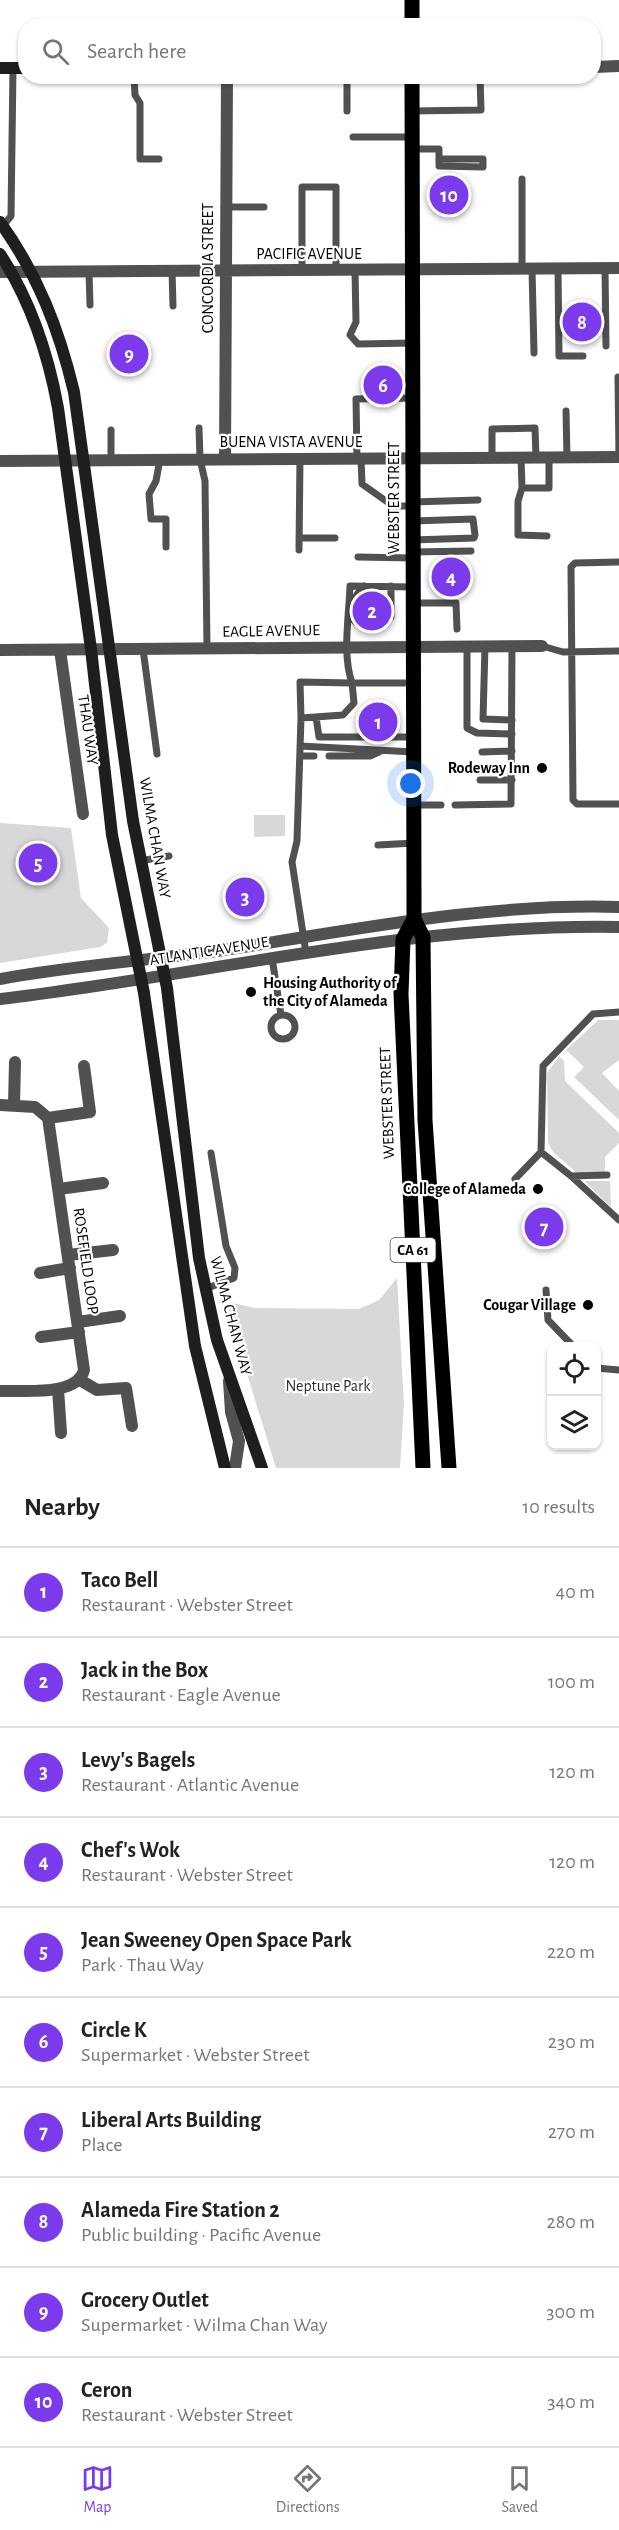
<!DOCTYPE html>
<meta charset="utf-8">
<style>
:root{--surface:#fff;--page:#f2f2f2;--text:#222;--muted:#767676;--line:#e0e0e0;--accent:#7c3aed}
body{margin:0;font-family:"Alegreya Sans",sans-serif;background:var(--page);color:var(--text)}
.controls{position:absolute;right:18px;bottom:18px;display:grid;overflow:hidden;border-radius:12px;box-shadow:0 2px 4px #0004}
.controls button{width:54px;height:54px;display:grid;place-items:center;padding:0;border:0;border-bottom:2px solid var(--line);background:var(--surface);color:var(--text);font:30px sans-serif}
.you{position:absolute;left:411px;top:784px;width:21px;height:21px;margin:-15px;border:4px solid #fff;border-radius:50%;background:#1a73e8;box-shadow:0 0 0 9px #1a73e833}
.badge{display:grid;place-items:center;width:39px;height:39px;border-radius:50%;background:var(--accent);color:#fff;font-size:20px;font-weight:700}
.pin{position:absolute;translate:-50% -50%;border:3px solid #fff;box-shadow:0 2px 6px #0006}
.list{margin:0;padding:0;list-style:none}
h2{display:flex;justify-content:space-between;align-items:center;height:78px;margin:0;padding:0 24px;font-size:26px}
h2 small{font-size:20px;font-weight:400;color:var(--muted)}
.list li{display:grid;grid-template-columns:39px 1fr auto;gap:18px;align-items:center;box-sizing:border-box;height:90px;padding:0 24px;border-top:2px solid var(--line)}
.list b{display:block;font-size:22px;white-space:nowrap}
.list p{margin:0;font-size:20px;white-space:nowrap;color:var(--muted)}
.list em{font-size:20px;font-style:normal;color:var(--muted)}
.icon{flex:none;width:33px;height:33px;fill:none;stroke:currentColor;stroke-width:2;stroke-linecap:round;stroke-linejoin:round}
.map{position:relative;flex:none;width:619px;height:1468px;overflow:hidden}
.search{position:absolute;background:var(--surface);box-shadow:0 2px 4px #0004;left:18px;right:18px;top:18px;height:66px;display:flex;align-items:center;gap:15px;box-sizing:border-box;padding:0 21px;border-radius:24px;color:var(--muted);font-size:22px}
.sheet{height:978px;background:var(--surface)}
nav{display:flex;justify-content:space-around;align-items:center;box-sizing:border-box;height:84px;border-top:2px solid var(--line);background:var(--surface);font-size:16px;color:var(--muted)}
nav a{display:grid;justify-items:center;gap:3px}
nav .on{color:var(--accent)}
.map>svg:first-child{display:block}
</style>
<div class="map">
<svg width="619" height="1468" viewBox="0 0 619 1468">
<rect width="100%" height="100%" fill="#fff"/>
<!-- green -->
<path fill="#d8d8d8" d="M254,815H285V836L254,837Z
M0,823L71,828L81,898L109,928L107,943L100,947L0,963Z
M598,1020H619V1060L602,1073L619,1091V1120L574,1077L584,1067L566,1050Z
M559,1056L564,1061L565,1081L619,1133V1143L605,1157V1172L578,1174L553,1152L548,1142L547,1073Z
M584,1181H610L611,1207Z
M397,1278L404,1404L400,1468H276L236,1338L228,1302L255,1308L359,1309L379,1300Z"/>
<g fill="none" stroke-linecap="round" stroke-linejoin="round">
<!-- service -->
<path stroke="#515151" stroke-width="7" d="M134,76L135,95L140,103V159H159
M347,111V76
M412,111L481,110L480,76
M353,137H412
M412,149H439V166L483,167V159H439
M522,179V269
M224,207H264
M3,226L11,216L13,68
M532,269L534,353
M558,269L559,356H583
M605,269L606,346
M172,270L173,306
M302,270V187H336V270
M355,270L356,322L350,335L358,344L413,343
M89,272L90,305
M618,377L619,457
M566,411L567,457
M199,428L200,459L205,481L207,648
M111,430V460
M521,457L522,488H549V457
M357,458L356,399L413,398
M361,458L362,484L393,506H412
M492,458V429L535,428L536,457
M160,459L156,481L149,494L151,519H166V547
M522,488L518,501V535L547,536
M412,502L478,500
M299,538H335
M412,540L474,538L475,535L473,519L413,521
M299,550L300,458
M412,552L471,551
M358,557L412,558
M619,562L575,563L571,567L573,800L577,804H619
M364,586C355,594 343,619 360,624C368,627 378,625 386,624L391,617V586
M412,603H456L457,629
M467,646V728L477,733L512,734
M485,646L483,719L512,720
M542,646L563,652L619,651
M143,649L157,754
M316,717L319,737H413
M301,718L300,682L352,683C342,654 349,617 350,586L412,587
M300,746L414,752
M482,752L512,751
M300,756H314
M329,756H370L379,752
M480,780H512
M415,805H441
M455,805L511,804L512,646
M378,845L414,843
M139,861L169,856
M306,953L292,862L297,841L301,718L343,715L354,703L352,683H413
M272,958L281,1015
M271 1027a12 12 0 1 1 24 0a12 12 0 1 1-24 0Z
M541,1152L571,1176L607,1175
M571,1176L619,1220
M515,1179L541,1152L543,1066L593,1014L619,1012
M205,1289L234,1278L235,1268L226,1246L211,1153
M546,1290L548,1320L573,1346
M596,1368L619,1370"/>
<!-- minor -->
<path stroke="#515151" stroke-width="12" d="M0,272L619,268
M225,459L227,76
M0,461L619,457
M0,650L542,646
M60,650L83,814
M0,1105L35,1107L48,1118L84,1370C77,1397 23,1390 0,1391
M14,1105L15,1062
M48,1118L90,1112L84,1066
M59,1189L103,1183
M68,1255L113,1250
M40,1273L70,1268
M78,1322L120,1316
M41,1337L79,1332
M80,1380L97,1390L126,1388L132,1426
M58,1389L61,1433"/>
<!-- tertiary -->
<path stroke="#515151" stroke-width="12" d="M594,67L619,66
M0,979C76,965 154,960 230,949C359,929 488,903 619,907
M0,999C206,975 410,923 619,927
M229,1381L231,1412L239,1441L235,1468"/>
<!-- secondary -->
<path stroke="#1e1e1e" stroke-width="12" d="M0,68H26
M0,222C38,275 59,329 74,392L133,821L167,988L199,1258L217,1340L262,1468
M0,254C31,301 48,353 58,408L91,649L112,835L144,993L195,1346L225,1468"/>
<!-- primary -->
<path stroke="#000" stroke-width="15" d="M412,0V26
M412,76L414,895V919L403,939L401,994L423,1468
M414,919L423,937L425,1120L449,1468"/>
</g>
<!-- markers -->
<g fill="#000" stroke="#fff" stroke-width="2">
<circle cx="542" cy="768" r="6"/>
<circle cx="251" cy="992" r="6"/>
<circle cx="538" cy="1189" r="6"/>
<circle cx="588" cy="1305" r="6"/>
</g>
<g text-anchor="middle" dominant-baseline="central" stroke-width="4.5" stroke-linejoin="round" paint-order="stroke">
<!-- shield labels -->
<rect fill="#fff" stroke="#4c4c4c" stroke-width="1.5" x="390.5" y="1238" width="45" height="24" rx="4.5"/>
<g font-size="15" font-weight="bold" fill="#000">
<text x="413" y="1250">CA 61</text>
</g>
<!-- street labels -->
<g font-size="16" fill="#000" stroke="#fff">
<text x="309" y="254">PACIFIC AVENUE</text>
<text transform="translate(208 268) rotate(-90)">CONCORDIA STREET</text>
<text x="291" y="442">BUENA VISTA AVENUE</text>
<text transform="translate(394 498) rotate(-90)">WEBSTER STREET</text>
<text transform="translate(271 631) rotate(-1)">EAGLE AVENUE</text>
<text transform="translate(88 730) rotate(82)">THAU WAY</text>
<text transform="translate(155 838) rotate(80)">WILMA CHAN WAY</text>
<text transform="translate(209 951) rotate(-9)">ATLANTIC AVENUE</text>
<text transform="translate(387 1103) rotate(-92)">WEBSTER STREET</text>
<text transform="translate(86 1261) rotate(82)">ROSEFIELD LOOP</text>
<text transform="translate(231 1316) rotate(75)">WILMA CHAN WAY</text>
</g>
<!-- poi labels -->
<g font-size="16" font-weight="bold" fill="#000" stroke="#fff" text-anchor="end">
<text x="530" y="768">Rodeway Inn</text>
<text x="263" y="983" text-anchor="start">Housing Authority of<tspan x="263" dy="18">the City of Alameda</tspan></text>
<text x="526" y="1189">College of Alameda</text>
<text x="576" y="1305">Cougar Village</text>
</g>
<!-- park labels -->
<g font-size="16" fill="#2f2f2f" stroke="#fff">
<text x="328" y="1386">Neptune Park</text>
</g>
</g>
</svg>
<div class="controls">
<button><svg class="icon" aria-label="locate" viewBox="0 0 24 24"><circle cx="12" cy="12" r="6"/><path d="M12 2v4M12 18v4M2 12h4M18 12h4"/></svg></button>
<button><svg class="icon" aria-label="layers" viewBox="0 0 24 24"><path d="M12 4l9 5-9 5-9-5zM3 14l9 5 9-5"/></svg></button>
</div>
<div class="you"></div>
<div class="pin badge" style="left:378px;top:722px">1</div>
<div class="pin badge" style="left:372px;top:611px">2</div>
<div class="pin badge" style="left:245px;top:897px">3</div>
<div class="pin badge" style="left:451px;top:577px">4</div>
<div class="pin badge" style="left:38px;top:863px">5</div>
<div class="pin badge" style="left:383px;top:385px">6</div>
<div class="pin badge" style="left:544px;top:1227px">7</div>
<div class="pin badge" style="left:582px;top:322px">8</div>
<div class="pin badge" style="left:129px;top:354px">9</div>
<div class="pin badge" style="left:449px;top:195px">10</div>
<div class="search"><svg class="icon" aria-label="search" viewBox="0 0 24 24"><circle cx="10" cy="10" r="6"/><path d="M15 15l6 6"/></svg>Search here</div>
</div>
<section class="sheet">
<h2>Nearby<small>10 results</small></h2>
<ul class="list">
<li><span class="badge">1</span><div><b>Taco Bell</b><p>Restaurant · Webster Street</p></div><em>40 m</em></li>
<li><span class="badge">2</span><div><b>Jack in the Box</b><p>Restaurant · Eagle Avenue</p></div><em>100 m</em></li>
<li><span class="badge">3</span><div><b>Levy's Bagels</b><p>Restaurant · Atlantic Avenue</p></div><em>120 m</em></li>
<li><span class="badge">4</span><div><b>Chef's Wok</b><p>Restaurant · Webster Street</p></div><em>120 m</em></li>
<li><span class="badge">5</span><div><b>Jean Sweeney Open Space Park</b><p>Park · Thau Way</p></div><em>220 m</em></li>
<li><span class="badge">6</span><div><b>Circle K</b><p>Supermarket · Webster Street</p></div><em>230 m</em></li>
<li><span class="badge">7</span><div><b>Liberal Arts Building</b><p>Place</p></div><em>270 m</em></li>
<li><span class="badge">8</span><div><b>Alameda Fire Station 2</b><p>Public building · Pacific Avenue</p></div><em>280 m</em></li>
<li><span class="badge">9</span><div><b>Grocery Outlet</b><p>Supermarket · Wilma Chan Way</p></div><em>300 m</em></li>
<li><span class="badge">10</span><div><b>Ceron</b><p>Restaurant · Webster Street</p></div><em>340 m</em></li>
</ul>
</section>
<nav>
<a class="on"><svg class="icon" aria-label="map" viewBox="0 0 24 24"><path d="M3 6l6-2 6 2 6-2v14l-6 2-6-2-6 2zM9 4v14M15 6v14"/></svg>Map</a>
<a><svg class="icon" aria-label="directions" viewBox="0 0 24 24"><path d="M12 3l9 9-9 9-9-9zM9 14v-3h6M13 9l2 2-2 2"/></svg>Directions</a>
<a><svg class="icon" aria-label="saved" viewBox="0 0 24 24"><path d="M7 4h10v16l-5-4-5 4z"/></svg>Saved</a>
</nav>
